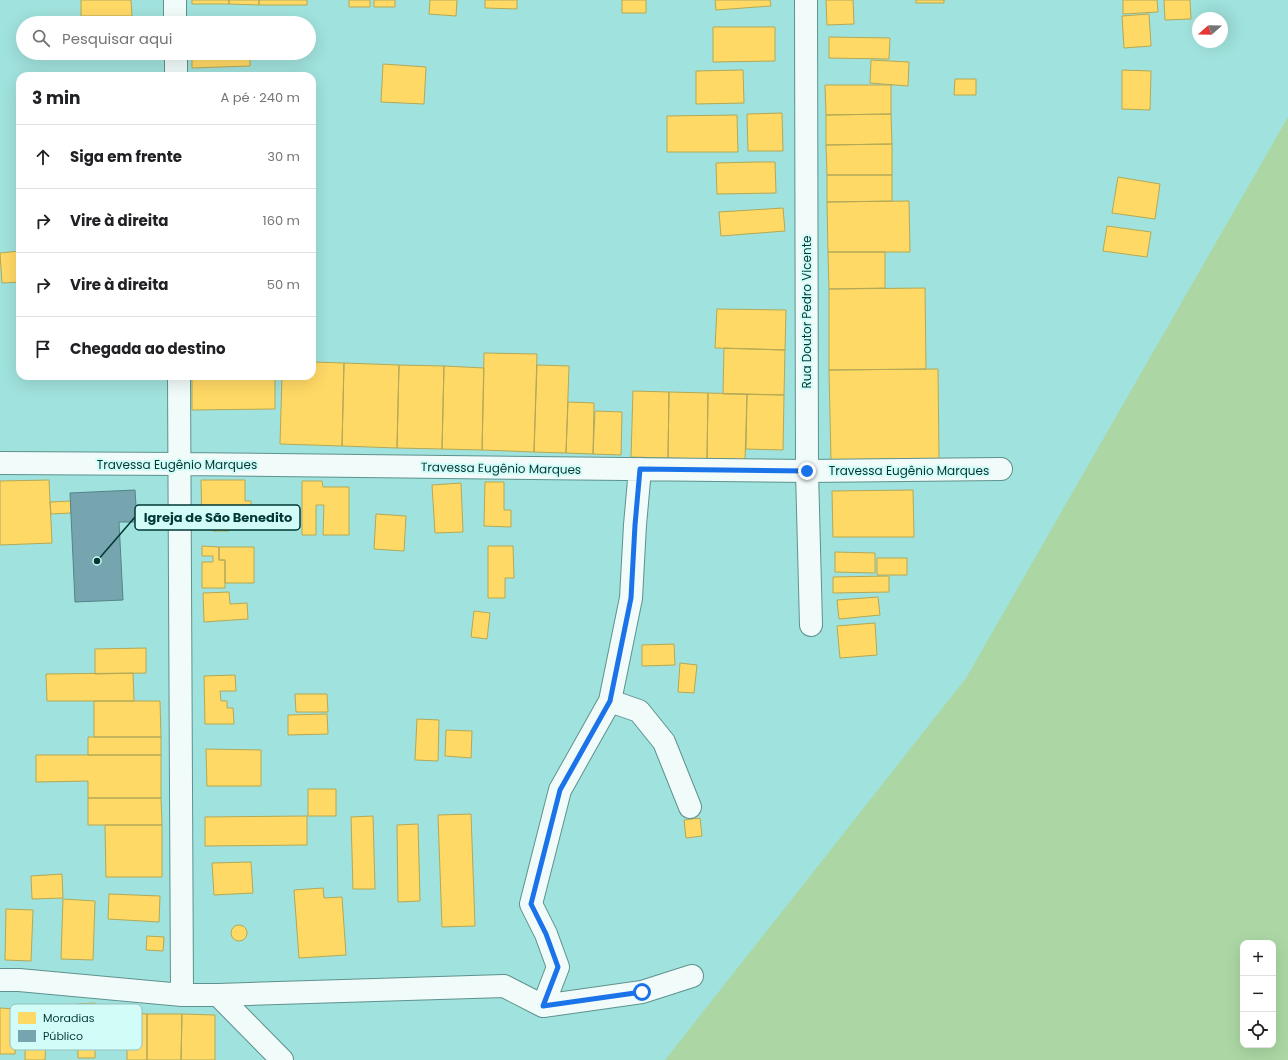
<!DOCTYPE html>
<html lang="pt">
<meta charset="utf-8">
<style>
:root{--surface:#fff;--page:#f2f2f2;--text:#202124;--muted:#757577;--line:#e0e0e0}
body{margin:0;font-family:Poppins,sans-serif;background:var(--page);color:var(--text)}
.controls{position:absolute;right:12px;bottom:12px;display:grid;overflow:hidden;border-radius:8px;box-shadow:0 4px 16px #0002}
.controls button{width:36px;height:36px;display:grid;place-items:center;padding:0;border:0;border-bottom:1px solid var(--line);background:var(--surface);color:var(--text);font:20px sans-serif}
.compass{position:absolute;left:1192px;top:12px;width:36px;height:36px;border-radius:50%;background:var(--surface);box-shadow:0 4px 16px #0002;rotate:250deg}
.stop{position:absolute;width:12px;height:12px;margin:-9px;border:3px solid #1a73e8;border-radius:50%;background:#fff}
.stop.end{background:#1a73e8;border-color:#fff;box-shadow:0 1px 4px #0008}
.list{margin:0;padding:0;list-style:none}
h2{display:flex;justify-content:space-between;align-items:center;height:52px;margin:0;padding:0 16px;font-size:17px}
h2 small{font-size:13px;font-weight:400;color:var(--muted)}
.list li{display:grid;grid-template-columns:26px 1fr auto;gap:12px;align-items:center;box-sizing:border-box;height:64px;padding:0 16px;border-top:1px solid var(--line)}
.list b{display:block;font-size:15px;white-space:nowrap}
.list em{font-size:13px;font-style:normal;color:var(--muted)}
.icon{flex:none;width:22px;height:22px;fill:none;stroke:currentColor;stroke-width:2;stroke-linecap:round;stroke-linejoin:round}
.map{position:relative;flex:none;width:1288px;height:1060px;overflow:hidden}
.search{position:absolute;background:var(--surface);box-shadow:0 4px 16px #0002;left:16px;top:16px;width:300px;height:44px;display:flex;align-items:center;gap:10px;box-sizing:border-box;padding:0 14px;border-radius:22px;color:var(--muted);font-size:15px}
.panel{position:absolute;background:var(--surface);box-shadow:0 4px 16px #0002;left:16px;top:72px;width:300px;height:308px;border-radius:12px}
.map>svg:first-child{display:block}
</style>
<div class="map">
<svg width="1288" height="1060" viewBox="0 0 1288 1060">
<rect width="100%" height="100%" fill="#a0e2dd"/>
<!-- water -->
<path fill="#acd7a4" fill-rule="evenodd" d="M1288,117V1060H665L966,678ZM1243,943H1273V1045H1243Z"/>
<!-- homes -->
<path fill="#ffd966" stroke="#b2a957" d="M81,0H131L132,16H81Z
M192,0H229V4H192Z
M229,0H259V5L229,4Z
M259,0H307V5H259Z
M349,0H370V7H349Z
M374,0H395V7H374Z
M430,0H457L456,16L429,14Z
M485,0H517V9L485,8Z
M622,0H646V13H622Z
M715,0H770L771,6L716,10Z
M826,0H853L854,24L827,25Z
M916,0H944V3H916Z
M1123,0H1157L1158,12L1123,14Z
M1164,0H1190L1191,19L1165,20Z
M1149,14L1151,46L1124,48L1122,16Z
M43,18L125,20V23H43Z
M713,27H775V61L713,62Z
M829,37L890,38L889,59L829,58Z
M192,53H250V66L192,68Z
M871,60L909,62L908,86L870,83Z
M383,64L426,67L424,104L381,102Z
M743,70L744,103L696,104V71Z
M1122,70L1151,71L1150,110L1122,109Z
M955,79H976V95H954Z
M825,85H891V114L826,115Z
M782,113L783,151H748L747,114Z
M891,114L892,144L826,145V115Z
M737,115L738,152H667V116Z
M892,144V175H827L826,145Z
M758,162H775L776,193L717,194L716,163Z
M827,175H892V201L827,202Z
M1118,177L1160,184L1155,219L1112,213Z
M909,201L910,252H828L827,202Z
M783,208L785,231L721,236L719,212Z
M1107,226L1151,232L1147,257L1103,251Z
M20,251V282L2,283L0,253Z
M828,252H885V288L829,289Z
M925,288L926,369L829,370V289Z
M717,309L786,310L785,350L715,348Z
M724,348L785,350L784,395L723,394Z
M484,353L537,354L534,452L482,450Z
M312,362L344,363L342,446L280,444L282,376H312Z
M344,363L399,365L397,448L342,446Z
M399,365L444,366L442,449L397,448Z
M537,365L569,366L566,453L534,452Z
M444,366L484,368L482,450L442,449Z
M938,369L939,459L831,460L829,370Z
M192,376H275V409L192,410Z
M633,391L669,392L668,458L631,457Z
M669,392L708,393L707,459L668,458Z
M708,393L747,394L745,460L707,459Z
M747,394L784,395L783,450L746,449Z
M568,402L594,403L593,454L566,453Z
M595,411L622,412L621,455L593,454Z
M49,480L52,543L0,545V481Z
M201,480H245V501H251V510H243V522H228L229,531H213V525H202Z
M302,481H322L323,487H349V535H323L324,505H316V535H302Z
M485,482H504V510H511V527L484,526Z
M461,483L463,532L435,533L432,485Z
M913,490L914,537H833L832,491Z
M71,501V513L51,514L50,502Z
M376,514L406,516L404,551L374,549Z
M202,546L219,547V560H225V588H202V562H213V556H202Z
M488,546H513L514,578H505V598H488Z
M219,547H254V583H225V560H219Z
M835,552L875,553V573L835,572Z
M877,558H907V575H877Z
M889,576V592L833,593V577Z
M229,592L230,604L247,603L248,619L204,622L203,593Z
M878,597L880,615L839,619L837,600Z
M474,611L490,613L487,639L471,637Z
M875,623L877,655L840,658L837,626Z
M674,644L675,665L642,666V645Z
M146,648V673L95,674V649Z
M680,663L697,665L694,693L678,692Z
M133,673L134,701H47L46,674Z
M235,675L236,691H220L221,701H227V708H233L234,724H205L204,676Z
M295,694H327L328,712H296Z
M94,701H160L161,737H94Z
M327,714L328,734L288,735V715Z
M417,719L439,720L438,761L415,760Z
M446,730L472,731L471,758L445,756Z
M88,737H161V755H88Z
M206,749L261,750V786H207Z
M36,755H161V798H88V781L36,782Z
M308,789H336V816H308Z
M88,798H161L162,825H88Z
M471,814L475,926L442,927L438,815Z
M307,816V845L205,846V817Z
M373,816L375,889H353L351,817Z
M700,818L702,836L686,838L684,820Z
M418,824L420,901L398,902L397,825Z
M105,825H162V877H106Z
M251,862L253,893L214,895L212,863Z
M62,874L63,898L32,899L31,876Z
M323,888L324,898L342,897L346,955L299,958L294,890Z
M109,894L160,896L159,922L108,919Z
M63,899L95,901L93,960L61,959Z
M6,909L33,910L31,961L5,960Z
M231 933a8 8 0 1 1 16 0a8 8 0 1 1-16 0Z
M147,936L164,937L163,951L146,950Z
M95,1003V1058H78L77,1004Z
M26,1007L70,1009L69,1037L46,1036L45,1060H25Z
M0,1008L16,1009L15,1054H0Z
M127,1013L147,1014V1060H127Z
M147,1014H182L181,1060H147Z
M182,1014L215,1015V1060H181Z"/>
<!-- public -->
<path fill="#76a5af" stroke="#53848a" d="M135,490L137,522H119L123,600L75,602L70,493Z"/>
<g fill="none" stroke-linecap="round" stroke-linejoin="round">
<defs>
<path id="street" d="M175,0V23
M176,53V76
M179,376L182,995
M0,463L180,464L807,471L1001,469
M610,701L639,711L664,742L690,807
M0,980H19L182,995H218L504,986L543,1006L642,992L692,976
M218,995L282,1060
M543,1006L558,967L546,934L531,904L560,790L610,701L631,598L635,525L640,469"/>
<path id="secondary" d="M806,0L807,471L811,625"/>
</defs>
<!-- street casing -->
<use href="#street" stroke="#5e928e" stroke-width="24"/>
<!-- secondary casing -->
<use href="#secondary" stroke="#5e928e" stroke-width="24"/>
<!-- street -->
<use href="#street" stroke="#f1fbfa" stroke-width="22"/>
<!-- secondary -->
<use href="#secondary" stroke="#f1fbfa" stroke-width="22"/>
</g>
<g fill="none" stroke-linecap="round" stroke-linejoin="round">
<!-- route -->
<path stroke="#1a73e8" stroke-width="5" d="M642,992L543,1006L558,967L546,934L531,904L560,790L610,701L631,598L635,525L640,469L807,471"/>
</g>
<g text-anchor="middle" dominant-baseline="central" stroke-width="4" stroke-linejoin="round" paint-order="stroke">
<!-- street labels -->
<g font-size="12" fill="#003835" stroke="#d2fcf8">
<text transform="translate(806 312) rotate(-90)">Rua Doutor Pedro Vicente</text>
<text x="177" y="464">Travessa Eugênio Marques</text>
<text transform="translate(501 468) rotate(1)">Travessa Eugênio Marques</text>
<text x="909" y="470">Travessa Eugênio Marques</text>
</g>
</g>
<!-- legend -->
<rect x="10" y="1004" width="132" height="46" rx="6" fill="#d2fcf8" stroke="#93c1be" stroke-width="1"/>
<rect x="18" y="1012" width="18" height="12" fill="#ffd966"/>
<rect x="18" y="1030" width="18" height="12" fill="#76a5af"/>
<g font-size="11" fill="#003835">
<text x="43" y="1022">Moradias</text>
<text x="43" y="1040">Público</text>
</g>
<!-- callouts -->
<path fill="none" stroke="#003835" stroke-width="1.5" d="M97 561L135 517"/>
<circle fill="#003835" stroke="#d2fcf8" stroke-width="1.5" cx="97" cy="561" r="4"/>
<rect fill="#d2fcf8" stroke="#003835" stroke-width="1.5" x="135" y="505" width="165" height="25" rx="4"/>
<g font-size="13" text-anchor="middle" font-weight="bold" fill="#003835">
<text x="218" y="522">Igreja de São Benedito</text>
</g>
</svg>
<div class="controls">
<button>+</button>
<button>−</button>
<button><svg class="icon" aria-label="locate" viewBox="0 0 24 24"><circle cx="12" cy="12" r="6"/><path d="M12 2v4M12 18v4M2 12h4M18 12h4"/></svg></button>
</div>
<svg class="compass" viewBox="-18 -18 36 36"><path d="M0-13l5 13h-10z" fill="#e53935"/><path d="M0 13l5-13h-10z" fill="#757577"/></svg>
<div class="stop" style="left:642px;top:992px"></div>
<div class="stop end" style="left:807px;top:471px"></div>
<div class="search"><svg class="icon" aria-label="search" viewBox="0 0 24 24"><circle cx="10" cy="10" r="6"/><path d="M15 15l6 6"/></svg>Pesquisar aqui</div>
<section class="panel">
<h2>3 min<small>A pé · 240 m</small></h2>
<ul class="list">
<li><svg class="icon" aria-label="ahead" viewBox="0 0 24 24"><path d="M12 20V5M6 11l6-6 6 6"/></svg><div><b>Siga em frente</b></div><em>30 m</em></li>
<li><svg class="icon" aria-label="right" viewBox="0 0 24 24"><path d="M7 20v-9h11M14 6l5 5-5 5"/></svg><div><b>Vire à direita</b></div><em>160 m</em></li>
<li><svg class="icon" aria-label="right" viewBox="0 0 24 24"><path d="M7 20v-9h11M14 6l5 5-5 5"/></svg><div><b>Vire à direita</b></div><em>50 m</em></li>
<li><svg class="icon" aria-label="arrive" viewBox="0 0 24 24"><path d="M6 21V4h12l-3 4 3 4H6"/></svg><div><b>Chegada ao destino</b></div></li>
</ul>
</section>
</div>
